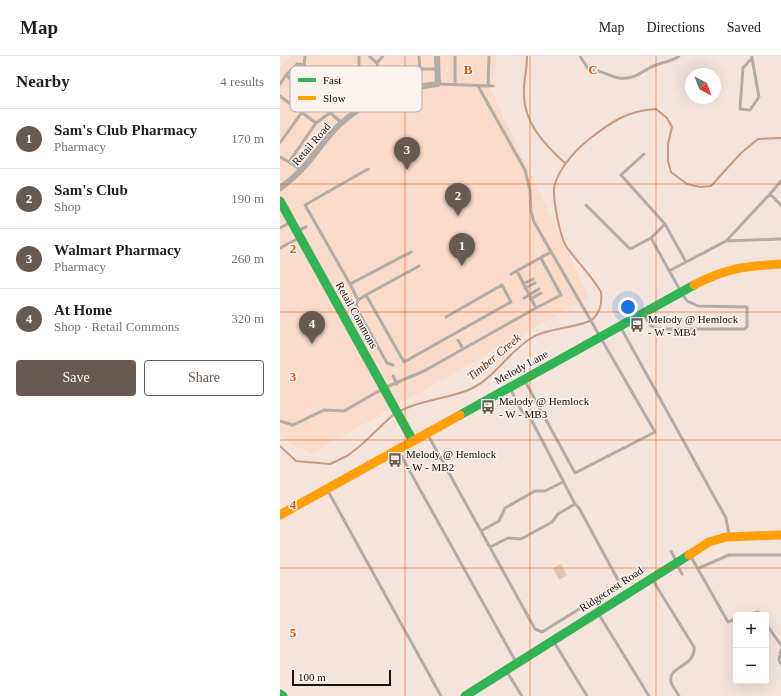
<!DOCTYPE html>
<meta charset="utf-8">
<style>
:root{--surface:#fff;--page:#f6f6f6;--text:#222;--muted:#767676;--line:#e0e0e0;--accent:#675a52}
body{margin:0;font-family:"Times New Roman",serif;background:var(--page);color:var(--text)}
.controls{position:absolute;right:12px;bottom:12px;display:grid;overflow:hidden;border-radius:4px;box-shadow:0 4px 16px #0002}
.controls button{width:36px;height:36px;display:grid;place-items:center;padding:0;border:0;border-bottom:1px solid var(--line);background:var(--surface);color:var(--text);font:20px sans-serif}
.compass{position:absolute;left:405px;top:12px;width:36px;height:36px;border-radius:50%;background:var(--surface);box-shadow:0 4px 16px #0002;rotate:138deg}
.scale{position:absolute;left:12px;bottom:10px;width:99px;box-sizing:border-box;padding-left:4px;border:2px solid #1b0f08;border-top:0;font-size:11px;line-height:14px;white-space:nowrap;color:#1b0f08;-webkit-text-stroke:3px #faf3ef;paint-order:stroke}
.you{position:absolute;left:348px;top:251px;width:14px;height:14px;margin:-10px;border:3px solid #fff;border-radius:50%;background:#1a73e8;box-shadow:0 0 0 6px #1a73e833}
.badge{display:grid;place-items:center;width:26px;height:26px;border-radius:50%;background:var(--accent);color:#fff;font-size:13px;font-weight:700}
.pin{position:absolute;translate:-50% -33px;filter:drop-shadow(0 1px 2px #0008)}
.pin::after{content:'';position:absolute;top:21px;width:14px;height:12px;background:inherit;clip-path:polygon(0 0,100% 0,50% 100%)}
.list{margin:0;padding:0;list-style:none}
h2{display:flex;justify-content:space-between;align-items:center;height:52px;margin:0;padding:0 16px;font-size:17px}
h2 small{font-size:13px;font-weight:400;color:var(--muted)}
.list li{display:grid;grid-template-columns:26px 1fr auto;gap:12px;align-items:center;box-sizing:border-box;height:60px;padding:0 16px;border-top:1px solid var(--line)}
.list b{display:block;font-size:15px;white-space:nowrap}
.list p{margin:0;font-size:13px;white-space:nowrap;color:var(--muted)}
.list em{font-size:13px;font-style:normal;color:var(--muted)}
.actions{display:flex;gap:8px;padding:12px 16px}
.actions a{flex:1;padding:9px 0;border:1px solid var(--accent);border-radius:4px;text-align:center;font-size:14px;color:var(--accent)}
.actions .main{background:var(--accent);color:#fff}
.map{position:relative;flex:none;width:501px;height:640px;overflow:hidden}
header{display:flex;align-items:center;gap:24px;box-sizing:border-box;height:56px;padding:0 20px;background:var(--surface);border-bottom:1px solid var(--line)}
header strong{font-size:19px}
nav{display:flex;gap:22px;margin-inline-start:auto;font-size:14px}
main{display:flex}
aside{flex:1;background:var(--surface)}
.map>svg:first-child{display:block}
</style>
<header>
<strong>Map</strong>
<nav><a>Map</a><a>Directions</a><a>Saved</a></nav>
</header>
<main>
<aside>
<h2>Nearby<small>4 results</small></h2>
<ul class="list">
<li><span class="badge">1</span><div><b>Sam's Club Pharmacy</b><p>Pharmacy</p></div><em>170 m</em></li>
<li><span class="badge">2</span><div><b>Sam's Club</b><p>Shop</p></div><em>190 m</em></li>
<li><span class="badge">3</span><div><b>Walmart Pharmacy</b><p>Pharmacy</p></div><em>260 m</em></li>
<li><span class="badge">4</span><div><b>At Home</b><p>Shop · Retail Commons</p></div><em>320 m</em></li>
</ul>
<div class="actions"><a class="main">Save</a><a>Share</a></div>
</aside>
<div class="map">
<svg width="501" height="640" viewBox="0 0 501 640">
<rect width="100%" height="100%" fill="#f4e4dc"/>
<!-- built -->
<path fill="#fadac9" d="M10,0H217L210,32L309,241L32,397L14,390L0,378V13Z"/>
<!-- green -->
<path fill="#e4c4b3" d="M281,508L287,519L279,524L273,512Z"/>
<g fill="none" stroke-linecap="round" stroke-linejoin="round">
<!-- stream -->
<path stroke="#c89a80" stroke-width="2" d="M247,0C247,12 244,23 244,34C242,66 265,89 286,108
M120,355C142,343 170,343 193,332C216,320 230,294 253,281C268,272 305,271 314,262C321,255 322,245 321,236C311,219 297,206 286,190C280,180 271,138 275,127C281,111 295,95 308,84C331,66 346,55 376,53L387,62L392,71L388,88V105L391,116L407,128L420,131L431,130L461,97L478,83L501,82
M0,390L16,405L50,408L67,400L80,390L114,358"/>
<!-- lane -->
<path stroke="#b3aba6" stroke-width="3" d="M25,0L24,9L34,19L80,15
M79,0V9L85,25L99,20L140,13L139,0
M89,0L97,7L103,41
M300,0L309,14C321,13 328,20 339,22C357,24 362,14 376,9C384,6 393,5 399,0
M472,0V2L479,41L470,54L460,53L463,12L472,2
M97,7L103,0
M24,9L17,8L6,19L62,67
M140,13H158
M0,28L6,19
M158,28L213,30
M175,29V0
M198,30L245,114L250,134L251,156L254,166L375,376L295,417L245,325
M208,30L209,0
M0,40L36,67L83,33L85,25
M0,87L22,56
M364,98L341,119L385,168L406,206
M0,101L9,106
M88,113L25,149L70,228L131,196
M21,114L9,106L36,67
M490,138L501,125
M306,149L350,193L371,182L401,236L407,245L418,250L467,251V271L465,273H376L370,269L364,259
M0,172L11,166
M19,174L26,171
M371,182L385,168
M446,185L490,138L501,149
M0,192L19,182
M139,210L86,239L124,306L231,246L222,229L166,261
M389,215L446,185L501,183
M231,218L271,196
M70,228L78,244L86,239
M243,228L253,223
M245,232L255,227
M244,242L259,233
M251,243L261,237
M78,244L76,248L78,255L107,307L113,309
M256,252L281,239L261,202
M341,272L446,462L449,479
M178,284L183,293
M113,320L117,328
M0,365L13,369L44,354L64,355L104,332L144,315L256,252L237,215
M148,379L255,573L262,576L335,531L338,528V524L299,452L295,448L251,363L241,354L230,332
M118,394L236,606
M48,435L161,640
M201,475L219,465L225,452L255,435H265L283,426
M210,491L228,482L241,483L272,466L278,458L295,448
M391,495L396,505
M410,499L448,566L456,563
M396,507L402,518
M419,512L449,499H501
M372,523L414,591C416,611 387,610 391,626C392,630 397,636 399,640
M318,557L369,640
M468,559L478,556L480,559
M486,568L501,589
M274,586L307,640
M501,594L499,604L501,608
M227,616L242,640"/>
<!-- street -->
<path stroke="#b3aba6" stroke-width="6" d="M0,132C24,115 30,103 48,81C75,48 117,32 158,28L157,0"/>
<!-- fast -->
<path stroke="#30b455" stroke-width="9" d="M0,145L133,385
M180,359L414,229
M0,638L3,640
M185,640L409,499"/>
<!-- slow -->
<path stroke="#ff9f0a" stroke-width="9" d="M414,229C446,212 466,210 501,208
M0,459L180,359
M409,499L429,486L446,481L501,479"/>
</g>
<!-- grid -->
<path fill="none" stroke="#de550c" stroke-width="1" stroke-opacity="0.55" d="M125,0V640M250,0V640M376,0V640M0,128H501M0,256H501M0,384H501M0,512H501"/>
<!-- icons -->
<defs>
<symbol id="bus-bare" viewBox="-9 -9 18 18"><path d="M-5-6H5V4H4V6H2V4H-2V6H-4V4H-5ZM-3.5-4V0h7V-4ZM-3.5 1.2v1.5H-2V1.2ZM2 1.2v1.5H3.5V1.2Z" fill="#675a52" stroke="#faf3ef" stroke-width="2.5" paint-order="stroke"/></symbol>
</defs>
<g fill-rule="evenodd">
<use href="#bus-bare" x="347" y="259" width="20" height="20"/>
<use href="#bus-bare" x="198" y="341" width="20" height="20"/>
<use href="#bus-bare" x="105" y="394" width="20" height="20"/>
</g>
<g text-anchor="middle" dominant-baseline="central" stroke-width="3" stroke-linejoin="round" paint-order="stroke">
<!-- street labels -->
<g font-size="11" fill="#1b0f08" stroke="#faf3ef">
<text transform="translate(31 88) rotate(-49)">Retail Road</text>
<text transform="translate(77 259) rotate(61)">Retail Commons</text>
<text transform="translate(241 311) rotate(-29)">Melody Lane</text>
<text transform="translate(331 533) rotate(-33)">Ridgecrest Road</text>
</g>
<!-- poi labels -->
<g font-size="11" fill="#1b0f08" stroke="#faf3ef" text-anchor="start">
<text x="368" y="263">Melody @ Hemlock<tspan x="368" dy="13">- W - MB4</tspan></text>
<text x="219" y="345">Melody @ Hemlock<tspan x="219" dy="13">- W - MB3</tspan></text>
<text x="126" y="398">Melody @ Hemlock<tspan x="126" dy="13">- W - MB2</tspan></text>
</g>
<!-- water labels -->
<g font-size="12" font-style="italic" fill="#652d04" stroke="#faf3ef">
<text transform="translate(214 301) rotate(-40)">Timber Creek</text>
</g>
</g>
<!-- legend -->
<rect x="10" y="10" width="132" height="46" rx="6" fill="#faf3ef" stroke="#b7afaa" stroke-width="1"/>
<rect x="18" y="22" width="18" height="4" fill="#30b455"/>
<rect x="18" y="40" width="18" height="4" fill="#ff9f0a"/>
<g font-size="11" fill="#1b0f08">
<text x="43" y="28">Fast</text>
<text x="43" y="46">Slow</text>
</g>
<g font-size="13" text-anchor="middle" font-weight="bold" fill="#de550c" stroke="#faf3ef" stroke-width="3" stroke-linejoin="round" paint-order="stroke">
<text x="188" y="18">B</text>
<text x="313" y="18">C</text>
<text x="13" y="197">2</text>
<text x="13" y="325">3</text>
<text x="13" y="453">4</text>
<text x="13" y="581">5</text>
</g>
</svg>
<div class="controls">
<button>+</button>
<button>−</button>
</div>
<svg class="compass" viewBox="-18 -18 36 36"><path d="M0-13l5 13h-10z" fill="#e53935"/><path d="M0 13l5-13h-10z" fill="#767676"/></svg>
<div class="scale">100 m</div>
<div class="you"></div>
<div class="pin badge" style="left:182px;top:210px">1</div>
<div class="pin badge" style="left:178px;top:160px">2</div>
<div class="pin badge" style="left:127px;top:114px">3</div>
<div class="pin badge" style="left:32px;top:288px">4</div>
</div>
</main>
